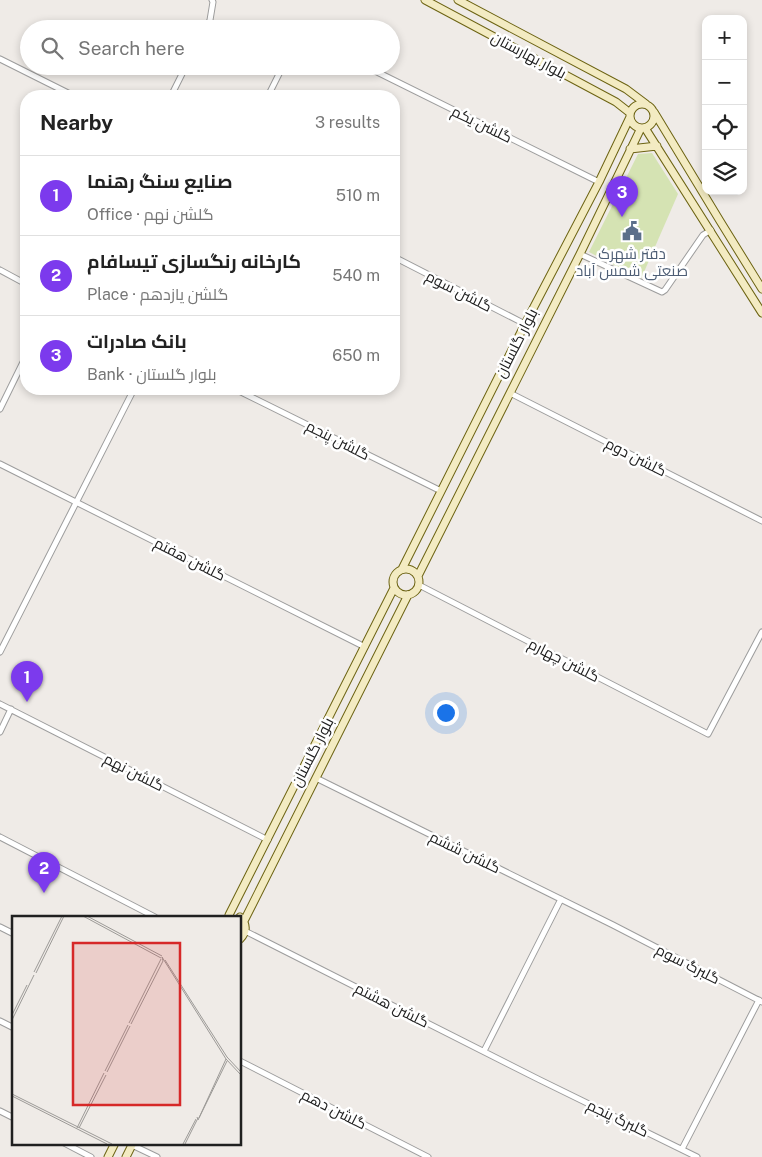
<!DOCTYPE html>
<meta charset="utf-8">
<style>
:root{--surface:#fff;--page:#f2f2f2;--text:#222;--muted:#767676;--line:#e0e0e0;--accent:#7c3aed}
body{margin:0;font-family:"Public Sans",Cairo,sans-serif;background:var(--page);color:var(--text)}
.controls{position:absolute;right:15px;top:15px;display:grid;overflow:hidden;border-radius:10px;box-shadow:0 2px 8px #0003}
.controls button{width:45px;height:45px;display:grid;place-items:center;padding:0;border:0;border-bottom:1px solid var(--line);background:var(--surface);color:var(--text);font:25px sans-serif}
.you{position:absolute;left:445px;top:712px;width:18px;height:18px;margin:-12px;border:4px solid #fff;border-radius:50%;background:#1a73e8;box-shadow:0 0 0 8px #1a73e833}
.badge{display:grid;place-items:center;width:32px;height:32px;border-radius:50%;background:var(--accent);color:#fff;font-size:16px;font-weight:700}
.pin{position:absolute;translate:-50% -41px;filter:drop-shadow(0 1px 2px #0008)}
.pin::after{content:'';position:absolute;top:26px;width:18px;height:15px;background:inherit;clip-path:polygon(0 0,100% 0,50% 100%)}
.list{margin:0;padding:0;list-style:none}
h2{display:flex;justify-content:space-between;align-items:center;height:65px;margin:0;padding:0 20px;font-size:21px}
h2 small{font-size:16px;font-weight:400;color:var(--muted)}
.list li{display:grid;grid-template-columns:32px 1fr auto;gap:15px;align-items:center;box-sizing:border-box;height:80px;padding:0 20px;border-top:1px solid var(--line)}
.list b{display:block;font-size:19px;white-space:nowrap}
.list p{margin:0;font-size:16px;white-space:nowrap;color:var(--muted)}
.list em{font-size:16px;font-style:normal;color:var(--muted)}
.icon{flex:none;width:28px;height:28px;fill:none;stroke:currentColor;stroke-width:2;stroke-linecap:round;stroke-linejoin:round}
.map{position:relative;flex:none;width:762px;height:1157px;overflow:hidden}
.search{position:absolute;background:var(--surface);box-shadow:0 2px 8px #0003;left:20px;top:20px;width:380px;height:55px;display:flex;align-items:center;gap:12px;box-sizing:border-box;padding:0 18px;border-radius:28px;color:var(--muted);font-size:19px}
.panel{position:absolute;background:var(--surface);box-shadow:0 2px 8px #0003;left:20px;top:90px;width:380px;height:305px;border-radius:20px}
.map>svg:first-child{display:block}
</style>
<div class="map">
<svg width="762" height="1157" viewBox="0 0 762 1157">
<rect width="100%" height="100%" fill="#efebe7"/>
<!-- grass -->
<path fill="#d5e3b3" d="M652,153L678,194L641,279L589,252L638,154Z"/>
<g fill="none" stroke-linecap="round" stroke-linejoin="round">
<defs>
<path id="street" d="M206,29L210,20L213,2L212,0
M0,59L74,96
M365,66L599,182
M171,96L186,66
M268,96L283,66
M580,254L662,292L665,290L703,235L711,230
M394,257L525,324
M0,270L26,284
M235,389L441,491
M510,393L762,521
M0,409L26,356
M0,464L365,647
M419,585L708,734L762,632
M0,652L134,389
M0,704L268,840
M0,732L11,709
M316,778L613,925L762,1002
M0,837L155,917
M0,927L14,934
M245,931L538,1079L697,1157
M0,1021L14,1028
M484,1051L561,899
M240,1061L428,1157
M0,1111L14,1118
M64,1143L91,1157
M132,1145L157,1157
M682,1149L759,1000"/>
<path id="secondary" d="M425,0L616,102L630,113
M458,0L626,89L646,104
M630 116a12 12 0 1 1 24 0a12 12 0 1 1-24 0Z
M654,112L720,221L762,289
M645,128L762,313
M630,149L657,146
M393 582a13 13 0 1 1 26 0a13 13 0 1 1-26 0Z
M402,569L525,324L599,182L630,117
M418,576L580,254L641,128
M229,915L394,588
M240,917C247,924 247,932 240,939
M244,921L408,595
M108,1157L115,1143
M126,1157L133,1143"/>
</defs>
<!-- street casing -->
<use href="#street" stroke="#9d9d9d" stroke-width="7"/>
<!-- secondary casing -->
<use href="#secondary" stroke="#6c6312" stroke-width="9"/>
<!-- street -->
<use href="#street" stroke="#fff" stroke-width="5"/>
<!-- secondary -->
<use href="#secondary" stroke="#f3ebc2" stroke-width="7"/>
</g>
<!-- icons -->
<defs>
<symbol id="civic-bare" viewBox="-9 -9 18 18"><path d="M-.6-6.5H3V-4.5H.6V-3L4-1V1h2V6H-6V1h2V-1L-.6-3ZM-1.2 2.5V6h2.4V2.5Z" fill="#5c6f8a" stroke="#fff" stroke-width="2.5" paint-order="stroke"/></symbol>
</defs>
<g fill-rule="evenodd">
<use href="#civic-bare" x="618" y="217" width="28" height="28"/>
</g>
<g text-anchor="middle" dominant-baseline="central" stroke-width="5" stroke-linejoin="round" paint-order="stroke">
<!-- street labels -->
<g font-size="15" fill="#202020" stroke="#fff">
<text transform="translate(529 55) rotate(28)">بلوار بهارستان</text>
<text transform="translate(482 124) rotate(26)">گلشن یکم</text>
<text transform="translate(459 291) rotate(27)">گلشن سوم</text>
<text transform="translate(516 343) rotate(-63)">بلوار گلستان</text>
<text transform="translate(338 440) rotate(27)">گلشن پنجم</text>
<text transform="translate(636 457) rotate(27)">گلشن دوم</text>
<text transform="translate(190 559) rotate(27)">گلشن هفتم</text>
<text transform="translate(564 660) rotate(27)">گلشن چهارم</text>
<text transform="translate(312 752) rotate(-63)">بلوار گلستان</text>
<text transform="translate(134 772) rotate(27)">گلشن نهم</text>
<text transform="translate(465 852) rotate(26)">گلشن ششم</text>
<text transform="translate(688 964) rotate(27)">گلبرگ سوم</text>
<text transform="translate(392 1005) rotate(27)">گلشن هشتم</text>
<text transform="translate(334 1109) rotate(27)">گلشن دهم</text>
<text transform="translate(618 1118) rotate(26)">گلبرگ پنجم</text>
</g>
<!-- service labels -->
<g font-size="15" fill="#4e5e75" stroke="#fff">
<text x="632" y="253">دفتر شهرک<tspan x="632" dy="17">صنعتی شمس آباد</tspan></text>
</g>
</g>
<!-- overview -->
<g transform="translate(12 916)">
<rect width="229" height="229" fill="#efebe7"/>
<path fill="none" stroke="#9c9a97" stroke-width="1" d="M71,0L149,42M75,0L150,40M153,44L215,141L229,156M151,45L150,41L214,143L229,159M22,56L50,0M24,57L52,0M0,99L15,69M0,104L22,59M117,107L149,43M119,108L151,45M93,155L116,109M95,156L118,110M0,178L100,228M0,180L95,228M185,201L186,204L214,143M187,202L215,145M65,212L92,157M67,212L94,159M171,228L184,203M173,228L185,204"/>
<path fill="#d62828" fill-opacity="0.15" stroke="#d62828" stroke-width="2.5" d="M61,27H168V189H61Z"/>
<rect width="229" height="229" fill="none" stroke="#202020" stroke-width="2.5"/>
</g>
</svg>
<div class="controls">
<button>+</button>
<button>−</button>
<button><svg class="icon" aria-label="locate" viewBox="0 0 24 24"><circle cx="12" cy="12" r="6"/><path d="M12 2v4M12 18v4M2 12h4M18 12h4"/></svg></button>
<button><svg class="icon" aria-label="layers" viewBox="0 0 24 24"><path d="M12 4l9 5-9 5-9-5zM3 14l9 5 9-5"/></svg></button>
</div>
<div class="you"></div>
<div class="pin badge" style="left:27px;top:702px">1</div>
<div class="pin badge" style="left:44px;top:893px">2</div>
<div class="pin badge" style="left:622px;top:217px">3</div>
<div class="search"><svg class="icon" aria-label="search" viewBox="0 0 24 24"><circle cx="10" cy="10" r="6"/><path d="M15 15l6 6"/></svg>Search here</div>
<section class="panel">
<h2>Nearby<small>3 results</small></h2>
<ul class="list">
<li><span class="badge">1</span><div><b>صنایع سنگ رهنما</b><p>Office · گلشن نهم</p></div><em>510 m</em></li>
<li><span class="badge">2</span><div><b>کارخانه رنگسازی تیسافام</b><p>Place · گلشن یازدهم</p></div><em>540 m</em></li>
<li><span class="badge">3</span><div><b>بانک صادرات</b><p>Bank · بلوار گلستان</p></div><em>650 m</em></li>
</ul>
</section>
</div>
